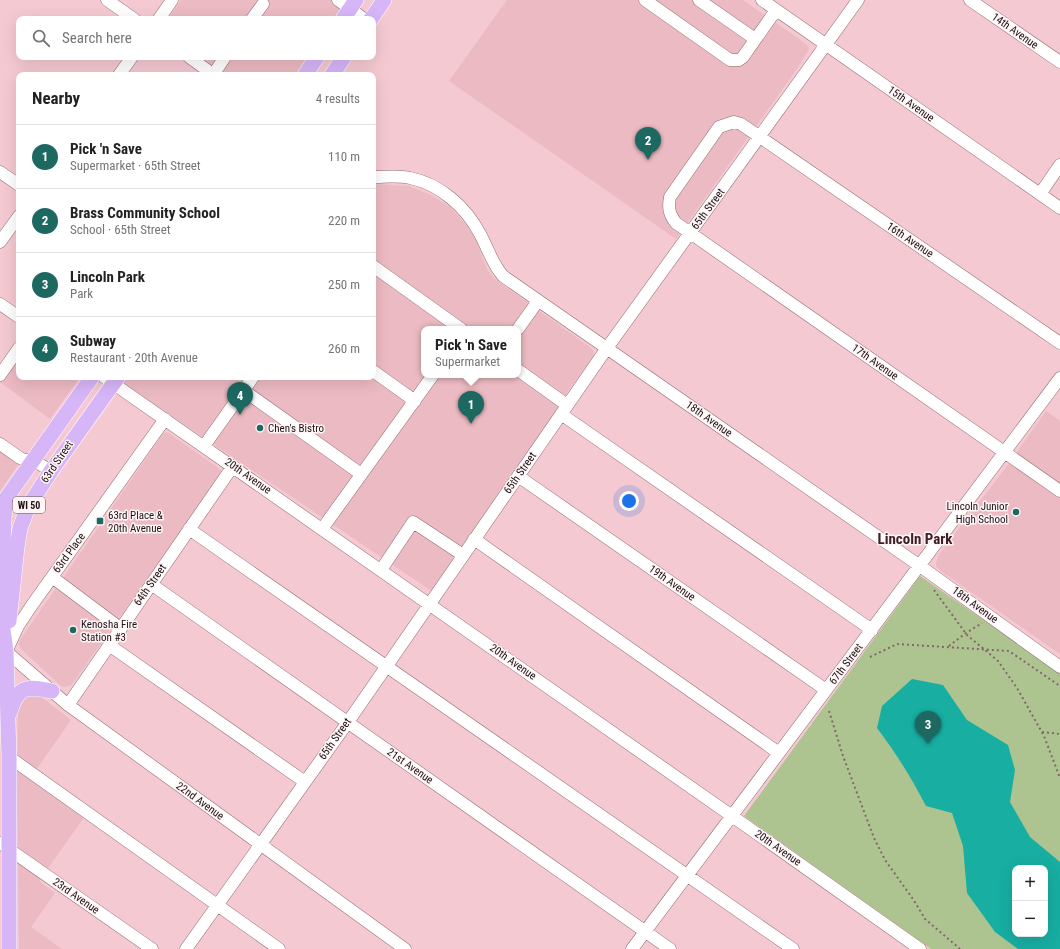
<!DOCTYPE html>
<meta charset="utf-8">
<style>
:root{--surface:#fff;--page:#f2f2f2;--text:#222;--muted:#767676;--line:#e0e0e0;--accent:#1d6861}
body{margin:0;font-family:"Roboto Condensed",sans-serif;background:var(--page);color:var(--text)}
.controls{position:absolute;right:12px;bottom:12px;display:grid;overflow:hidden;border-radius:8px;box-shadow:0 4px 16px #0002}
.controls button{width:36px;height:36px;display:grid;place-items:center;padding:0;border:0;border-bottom:1px solid var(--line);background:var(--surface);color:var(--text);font:20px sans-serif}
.you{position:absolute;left:629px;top:501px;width:14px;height:14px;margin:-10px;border:3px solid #fff;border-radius:50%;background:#1a73e8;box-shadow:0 0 0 6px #1a73e833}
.badge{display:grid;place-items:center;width:26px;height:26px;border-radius:50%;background:var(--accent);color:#fff;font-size:13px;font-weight:700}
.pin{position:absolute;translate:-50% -33px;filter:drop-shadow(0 1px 2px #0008)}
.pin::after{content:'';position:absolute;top:21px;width:14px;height:12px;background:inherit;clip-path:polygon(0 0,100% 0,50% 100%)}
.popup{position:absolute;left:421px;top:326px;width:100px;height:52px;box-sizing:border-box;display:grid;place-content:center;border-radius:8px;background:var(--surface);filter:drop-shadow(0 1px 3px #0005);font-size:13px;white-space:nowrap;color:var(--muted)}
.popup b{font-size:15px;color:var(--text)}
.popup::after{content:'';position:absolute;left:50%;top:100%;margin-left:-8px;border:8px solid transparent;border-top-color:var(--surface)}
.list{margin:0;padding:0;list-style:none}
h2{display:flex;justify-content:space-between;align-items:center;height:52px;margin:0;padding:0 16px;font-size:17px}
h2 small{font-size:13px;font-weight:400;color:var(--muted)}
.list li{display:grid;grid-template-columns:26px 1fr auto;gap:12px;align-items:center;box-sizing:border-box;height:64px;padding:0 16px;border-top:1px solid var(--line)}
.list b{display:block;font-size:15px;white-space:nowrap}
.list p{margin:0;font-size:13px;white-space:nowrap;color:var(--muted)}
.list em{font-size:13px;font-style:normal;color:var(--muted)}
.icon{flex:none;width:22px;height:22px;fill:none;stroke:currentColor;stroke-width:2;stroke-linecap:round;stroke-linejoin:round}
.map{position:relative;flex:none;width:1060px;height:949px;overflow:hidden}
.search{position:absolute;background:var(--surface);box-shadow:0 4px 16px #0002;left:16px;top:16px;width:360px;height:44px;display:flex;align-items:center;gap:10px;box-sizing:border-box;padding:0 14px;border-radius:8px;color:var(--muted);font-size:15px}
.panel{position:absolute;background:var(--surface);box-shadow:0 4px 16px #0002;left:16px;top:72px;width:360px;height:308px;border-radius:8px}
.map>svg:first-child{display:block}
</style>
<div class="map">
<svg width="1060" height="949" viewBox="0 0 1060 949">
<rect width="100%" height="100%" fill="#f5c9d1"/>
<!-- built -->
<path fill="#ecbac2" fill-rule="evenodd" d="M181,0H348L335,19H168Z
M507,0H743L799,39L807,45L809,49L799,66L676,239L449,81Z
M199,57H309L296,75H225Z
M373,184L409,186L431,195L450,207L467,226L476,240L487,269L493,277L503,285L587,345L593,350L594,355L563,398L569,403L436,594L124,384V380L126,377H373ZM424,329H518V375H424Z
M19,352V377H80L50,419L0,382V378Z
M1046,411L1060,421V654L941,571L936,566V563L939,554L1004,470Z
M167,432L217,467L221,471L222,474L75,680L71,685L65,687L61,686L21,649L19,644L20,640L163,434Z
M0,438L25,455L0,491Z
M36,693L71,720L31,777L85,816L39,881L55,893L31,927L62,949H19L17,772L18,702L20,699Z"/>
<!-- green -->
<path fill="#aec490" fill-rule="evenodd" d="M920,576L1060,673V949H931L744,816ZM1015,868H1045V934H1015Z"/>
<!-- water -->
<path fill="#18aea2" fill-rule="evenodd" d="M912,679L943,685L967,720L1008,745L1015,770L1010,802L1030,837L1060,862V949H1018L995,932L967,893L963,846L952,813L926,806C911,777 896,753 877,728L882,706ZM1015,868H1045V934H1015Z"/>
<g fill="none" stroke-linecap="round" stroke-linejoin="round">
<defs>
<path id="minor" d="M107,0L134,19
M338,0L364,19
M645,0L730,60H739L743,57L776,10
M699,0L755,39
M762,0L1060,208
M970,0L1060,62
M159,19L172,0
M252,19L263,4
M189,57L214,75
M119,75L132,57
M213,75L225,57
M0,172L19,185
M373,177C385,177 398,175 410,178C440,184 466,207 480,234C488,248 492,264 503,276L920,566L1060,667
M1040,194L1060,165
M0,242L19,216
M373,266L461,329
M0,304L19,317
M518,329L538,301
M1060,343L741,124L734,122L719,127L670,197C668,208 669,214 676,223L1060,491
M518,370L567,405
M373,371L415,401
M0,375L19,348
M104,377L732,816L920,949
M243,390L361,474
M561,414L872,630
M0,444L20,458L25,460H33L51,471
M204,446L253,377
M518,476L826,690
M189,529L793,949
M322,529L433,375
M474,539L779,753
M381,570L413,522L463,555
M52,577L120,628
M151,584L670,949
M109,645L305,782
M1,647L68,705L405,949
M6,652L18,626L32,605L165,419
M68,705L233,466
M9,757L279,949
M0,843L152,949
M186,949L348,722L607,348L858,0
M632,949L1060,378"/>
<path id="major" d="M343,19L356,0
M371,19L384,0
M305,75L317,57
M332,75L344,57
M9,621L17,547L20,528L28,507L51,471L118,377
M10,712C18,685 27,686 52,691
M9,949V757L6,652L0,607L5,500L92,377"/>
</defs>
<!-- minor casing -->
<use href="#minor" stroke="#926b72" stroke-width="13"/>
<!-- major casing -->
<use href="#major" stroke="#fff" stroke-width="16"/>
<!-- path -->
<path stroke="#83666c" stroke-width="2" stroke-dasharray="2 3" stroke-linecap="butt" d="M934,590L967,635L998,661L1017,688L1044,736L1060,778
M949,646L966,633L982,623
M870,657L897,644L1009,651L1060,686
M829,711L843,756L874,838L885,860L913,899L925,919L960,949
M1042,732L1060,734"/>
<!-- minor -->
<use href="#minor" stroke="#fff" stroke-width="12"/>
<!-- major -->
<use href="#major" stroke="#d7b6f7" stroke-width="15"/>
</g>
<!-- markers -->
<g fill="#1d6861" stroke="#fef5f6" stroke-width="1.5">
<circle cx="260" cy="428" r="4"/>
<circle cx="1016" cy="512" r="4"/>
<rect x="96" y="517" width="8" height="8" rx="2"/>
<circle cx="73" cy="630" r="4"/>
</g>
<g text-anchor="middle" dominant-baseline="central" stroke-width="3" stroke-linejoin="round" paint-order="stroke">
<!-- shield labels -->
<rect fill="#fef5f6" stroke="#625557" stroke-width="1" x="13" y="497" width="32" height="16" rx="3"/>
<g font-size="10" font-weight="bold" fill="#1f1013">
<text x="29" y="505">WI 50</text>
</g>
<!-- street labels -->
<g font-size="11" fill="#1f1013" stroke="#fef5f6">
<text transform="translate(1015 31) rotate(35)">14th Avenue</text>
<text transform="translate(911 104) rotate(35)">15th Avenue</text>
<text transform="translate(708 209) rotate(-54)">65th Street</text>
<text transform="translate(910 240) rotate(34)">16th Avenue</text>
<text transform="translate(875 362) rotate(35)">17th Avenue</text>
<text transform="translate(709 419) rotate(35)">18th Avenue</text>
<text transform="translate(57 462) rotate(-56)">63rd Street</text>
<text transform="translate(520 473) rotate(-55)">65th Street</text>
<text transform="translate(248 476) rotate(35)">20th Avenue</text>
<text transform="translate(69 553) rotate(-54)">63rd Place</text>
<text transform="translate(672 583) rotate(35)">19th Avenue</text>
<text transform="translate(150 585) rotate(-55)">64th Street</text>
<text transform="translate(975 605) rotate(36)">18th Avenue</text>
<text transform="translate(513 662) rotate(35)">20th Avenue</text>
<text transform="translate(846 664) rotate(-53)">67th Street</text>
<text transform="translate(335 739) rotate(-55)">65th Street</text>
<text transform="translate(410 766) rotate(35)">21st Avenue</text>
<text transform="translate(200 801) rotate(36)">22nd Avenue</text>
<text transform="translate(778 848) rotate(35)">20th Avenue</text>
<text transform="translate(76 896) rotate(35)">23rd Avenue</text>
</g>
<!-- poi labels -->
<g font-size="11" fill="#1f1013" stroke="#fef5f6" text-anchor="start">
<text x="268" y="428">Chen's Bistro</text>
<text x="1008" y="506" text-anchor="end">Lincoln Junior<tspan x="1008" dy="13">High School</tspan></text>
<text x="108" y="515">63rd Place &amp;<tspan x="108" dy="13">20th Avenue</tspan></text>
<text x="81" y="624">Kenosha Fire<tspan x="81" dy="13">Station #3</tspan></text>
</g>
<!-- district labels -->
<g font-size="15" font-weight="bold" fill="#402028" stroke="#fef5f6">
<text x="915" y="539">Lincoln Park</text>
</g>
</g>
</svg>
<div class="controls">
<button>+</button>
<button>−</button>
</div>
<div class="you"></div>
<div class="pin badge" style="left:471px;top:424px">1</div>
<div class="popup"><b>Pick 'n Save</b>Supermarket</div>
<div class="pin badge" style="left:648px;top:160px">2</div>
<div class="pin badge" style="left:928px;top:744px">3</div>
<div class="pin badge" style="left:240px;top:415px">4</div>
<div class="search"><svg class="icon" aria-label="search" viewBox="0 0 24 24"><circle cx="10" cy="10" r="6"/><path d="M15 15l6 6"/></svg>Search here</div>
<section class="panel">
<h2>Nearby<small>4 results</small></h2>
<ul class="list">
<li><span class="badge">1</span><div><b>Pick 'n Save</b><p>Supermarket · 65th Street</p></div><em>110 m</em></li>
<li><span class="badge">2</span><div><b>Brass Community School</b><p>School · 65th Street</p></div><em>220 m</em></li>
<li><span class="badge">3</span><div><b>Lincoln Park</b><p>Park</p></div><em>250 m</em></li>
<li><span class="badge">4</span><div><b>Subway</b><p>Restaurant · 20th Avenue</p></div><em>260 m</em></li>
</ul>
</section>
</div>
